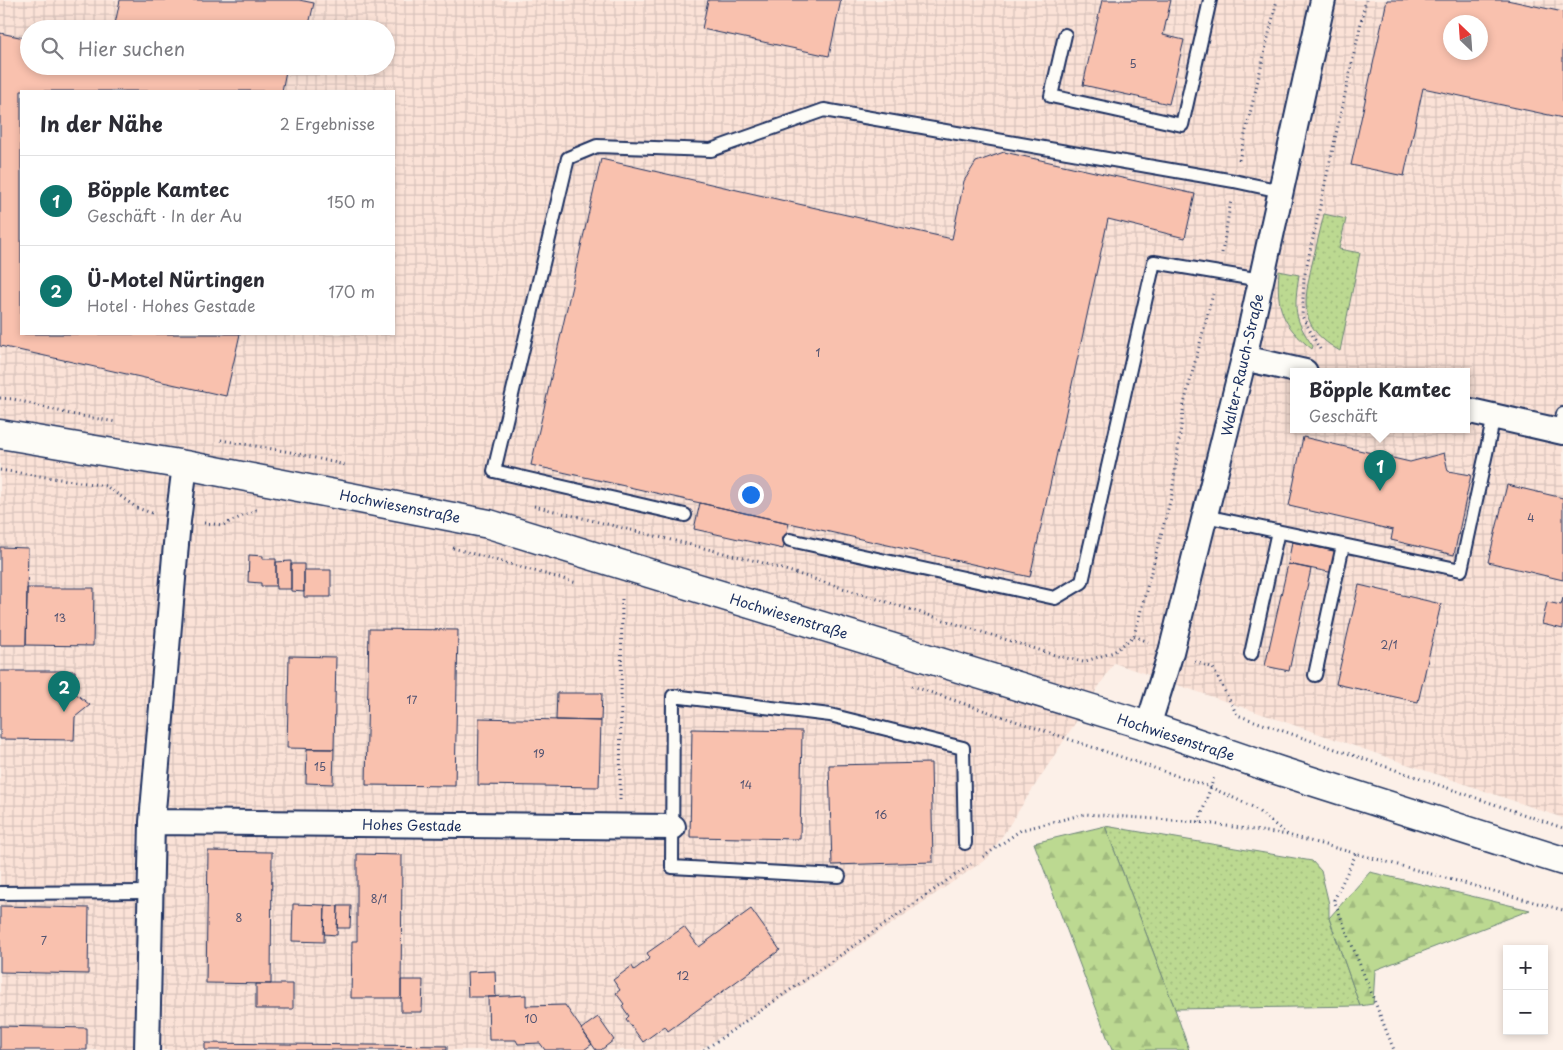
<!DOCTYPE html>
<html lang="de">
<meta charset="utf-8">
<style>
:root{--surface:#fff;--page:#f7f7f7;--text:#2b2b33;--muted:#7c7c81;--line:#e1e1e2;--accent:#0f766e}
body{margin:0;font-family:"Playpen Sans",sans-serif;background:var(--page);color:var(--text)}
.controls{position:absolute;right:15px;bottom:15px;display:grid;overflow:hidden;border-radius:0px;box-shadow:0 2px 8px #0003}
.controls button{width:45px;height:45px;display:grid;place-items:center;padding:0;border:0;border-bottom:1px solid var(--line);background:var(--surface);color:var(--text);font:25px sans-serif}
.compass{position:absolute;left:1443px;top:15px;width:45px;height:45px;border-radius:50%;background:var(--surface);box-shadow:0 2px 8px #0003;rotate:335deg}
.you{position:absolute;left:750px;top:494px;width:18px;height:18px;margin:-12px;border:4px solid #fff;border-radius:50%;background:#1a73e8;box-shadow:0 0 0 8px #1a73e833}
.badge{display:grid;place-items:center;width:32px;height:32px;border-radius:50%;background:var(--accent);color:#fff;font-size:16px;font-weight:700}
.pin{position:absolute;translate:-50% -41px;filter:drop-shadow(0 1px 2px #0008)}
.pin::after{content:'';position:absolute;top:26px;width:18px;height:15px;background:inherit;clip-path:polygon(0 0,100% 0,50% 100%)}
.popup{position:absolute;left:1290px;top:368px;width:180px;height:65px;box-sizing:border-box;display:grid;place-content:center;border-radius:0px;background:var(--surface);filter:drop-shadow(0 1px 4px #0005);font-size:16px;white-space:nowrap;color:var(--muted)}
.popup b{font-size:19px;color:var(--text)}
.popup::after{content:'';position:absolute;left:50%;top:100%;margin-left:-10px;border:10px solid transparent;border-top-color:var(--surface)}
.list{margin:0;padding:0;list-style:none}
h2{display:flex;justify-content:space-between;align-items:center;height:65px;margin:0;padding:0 20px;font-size:21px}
h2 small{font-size:16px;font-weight:400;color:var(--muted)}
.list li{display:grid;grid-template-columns:32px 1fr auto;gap:15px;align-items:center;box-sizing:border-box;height:90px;padding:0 20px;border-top:1px solid var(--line)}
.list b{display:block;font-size:19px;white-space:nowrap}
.list p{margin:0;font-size:16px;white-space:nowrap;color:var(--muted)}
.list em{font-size:16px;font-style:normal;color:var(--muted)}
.icon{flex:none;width:28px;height:28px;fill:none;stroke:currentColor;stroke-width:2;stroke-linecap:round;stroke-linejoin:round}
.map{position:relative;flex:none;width:1563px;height:1050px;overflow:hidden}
.search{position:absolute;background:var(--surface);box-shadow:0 2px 8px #0003;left:20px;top:20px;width:375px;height:55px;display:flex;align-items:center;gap:12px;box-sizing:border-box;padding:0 18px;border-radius:28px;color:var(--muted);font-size:19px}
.panel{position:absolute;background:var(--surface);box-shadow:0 2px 8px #0003;left:20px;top:90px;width:375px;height:245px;border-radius:0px}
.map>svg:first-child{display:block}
</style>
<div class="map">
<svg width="1563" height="1050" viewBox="0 0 1563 1050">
<defs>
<pattern id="industrial-grid" width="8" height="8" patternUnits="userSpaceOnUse" patternTransform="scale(1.25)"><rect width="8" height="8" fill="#fbe2d7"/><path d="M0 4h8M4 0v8" fill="none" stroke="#d7c2bb"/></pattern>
<pattern id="grass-dots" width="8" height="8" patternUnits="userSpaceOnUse" patternTransform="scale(1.25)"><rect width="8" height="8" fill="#bcd991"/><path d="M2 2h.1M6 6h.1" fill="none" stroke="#a1bb7f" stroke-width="1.8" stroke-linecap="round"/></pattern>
<pattern id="forest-firs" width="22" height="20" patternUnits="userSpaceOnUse" patternTransform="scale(1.25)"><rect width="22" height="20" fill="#bcd991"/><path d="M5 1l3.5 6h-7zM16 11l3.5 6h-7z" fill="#a1bb7f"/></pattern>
</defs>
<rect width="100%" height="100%" fill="#fcf0e8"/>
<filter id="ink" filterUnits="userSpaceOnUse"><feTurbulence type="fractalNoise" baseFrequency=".02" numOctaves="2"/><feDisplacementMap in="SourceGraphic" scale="10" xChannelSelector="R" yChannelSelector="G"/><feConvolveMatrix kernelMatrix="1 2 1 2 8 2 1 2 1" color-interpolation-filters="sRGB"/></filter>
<g filter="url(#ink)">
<!-- industrial -->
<path fill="url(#industrial-grid)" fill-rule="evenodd" d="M0,0H1563V818L1114,663L988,858L790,993L700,1050H0ZM1450,22H1480V52H1450ZM29,29H386V66H29ZM21,91H394V334H21ZM1294,372H1466V430H1294Z"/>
<!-- grass -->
<path fill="url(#grass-dots)" stroke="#6c8478" d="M1324,214L1346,219L1339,249L1360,253L1340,351C1299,328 1303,304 1312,264C1316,247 1320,231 1324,214Z
M1279,271L1299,275C1294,307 1293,319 1313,346L1312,349C1282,325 1276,308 1279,271Z
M1105,826L1312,861L1321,871L1329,904V918L1360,1006L1175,1009Z"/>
<!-- forest -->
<path fill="url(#forest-firs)" stroke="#6c8478" d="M1105,826L1175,1009L1189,1050H1112L1034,843Z
M1370,872L1530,910L1375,970L1373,1004L1360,1006L1329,918Z"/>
<!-- building -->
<path fill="#f9c1ae" stroke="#1b2f5e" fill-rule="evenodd" d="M120,0H299L314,3L308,29H114Z
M708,0H841L829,56L702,29Z
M1102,0H1171L1163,35L1184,40L1169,104L1083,85Z
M1387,0H1507L1563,12V118L1423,88L1404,176L1351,165ZM1450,22H1480V52H1450Z
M0,33L29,39V66H287L282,91H21V334H240L226,396L0,346Z
M1004,152L1195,194L1185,238L1108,219L1030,577L531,465L601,159L952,239L964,181L976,162Z
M1303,437L1410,462L1444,453L1448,471L1471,475L1454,555L1391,540L1393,530L1289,506Z
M1507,485L1563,498V580L1488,562Z
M700,503L789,523L783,549L694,529Z
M1292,542L1338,552L1334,573L1288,564Z
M0,547L28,548L26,645H0Z
M249,555L263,556V559H276V586H261V583L248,582Z
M291,561V589H276V562Z
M291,564H304V592L291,591Z
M1288,564L1311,569L1289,671L1265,666Z
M304,570H331V597H304Z
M1359,585L1441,604L1418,702L1336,684Z
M27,588H94L93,646L26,645Z
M1563,598V629L1542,624L1547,602L1561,605Z
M369,629L458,630L455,786L366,785Z
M289,656L336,657L334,749L287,748Z
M0,671H75V693L90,705L75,717L74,740L0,739Z
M557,693H602L601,721L556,720Z
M479,718L601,721L599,787L478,785Z
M692,729L802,731L800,839L690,837Z
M307,749H334L333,784L306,783Z
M931,763L933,862L832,865L829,765Z
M208,851L272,852L271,984L206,983Z
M357,854L402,855L401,998H351L352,941H357Z
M293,904L325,905L324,942L292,941Z
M325,905L338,906L337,935L324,934Z
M0,906L89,908L88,974L0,972Z
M338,906H351L350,928H337Z
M751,909L780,950L668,1031L665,1026L643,1042L626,1019L629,1016L622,1006L624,1004L616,993L620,990L613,980L632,966L634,970L650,958L647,953L684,927L699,947Z
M495,971L496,997H468L467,972Z
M401,980H423L422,1012H401Z
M256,984H293V1009H256Z
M526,995V1006L565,1005L592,1044L584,1050H545L540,1043L518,1044L516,1040H489L488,997Z
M598,1017L614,1040L601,1050H596L581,1029Z
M0,1026L87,1028V1050H0Z
M205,1043L447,1046V1050H205Z"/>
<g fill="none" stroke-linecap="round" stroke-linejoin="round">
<defs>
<path id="service" d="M1065,35L1051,96L1182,125L1210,0
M1559,432L1563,414
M685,515L494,471L568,158L597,146L711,150L824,110L1234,181L1281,191
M1205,516L1461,570L1494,416
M790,540L1055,598L1082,582L1154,262L1261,280
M1251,654L1278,531
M1315,675L1343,545
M839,876L672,867L673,696L830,715L963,748L965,843
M0,893L150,892"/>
<path id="minor" d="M1244,358L1305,372
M1466,410L1563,432
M1148,726L1171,652L1244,358L1323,0
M152,822L673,827
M147,1050L152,822L178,521L185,465"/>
<path id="tertiary" d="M0,434L185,465L489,524L1148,726L1280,771L1563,861"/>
</defs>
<!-- service casing -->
<use href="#service" stroke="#1b2f5e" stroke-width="16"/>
<!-- minor casing -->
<use href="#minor" stroke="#1b2f5e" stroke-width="28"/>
<!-- tertiary casing -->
<use href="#tertiary" stroke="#1b2f5e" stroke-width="31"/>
<!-- path -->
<path stroke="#1b2f5e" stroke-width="3" stroke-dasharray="1 4" stroke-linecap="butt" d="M1239,160L1277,0
M1222,253L1231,200
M1320,349L1302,316L1304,278L1366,0
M0,398L13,399L70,414L116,422
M221,440L290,452L345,465
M0,470L106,486L137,508L152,513
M534,506L760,562L1058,656L1083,662L1114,652L1134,636L1172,494L1184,404L1213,294
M204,523L223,525L256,510L260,511
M453,548L577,583
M1134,636L1148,642
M1195,661L1213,668L1237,715L1563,828
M912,686L1210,787L1253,807L1288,835
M620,800L622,596
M1199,822L1214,777
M1356,854L1334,900L1394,1050
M983,857L1021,830L1085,814L1199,822L1288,835L1563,910
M704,1050L971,864"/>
<!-- service -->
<use href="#service" stroke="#fdfcf7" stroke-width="12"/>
<!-- minor -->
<use href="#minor" stroke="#fdfcf7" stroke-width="24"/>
<!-- tertiary -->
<use href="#tertiary" stroke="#fdfcf7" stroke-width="28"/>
</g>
</g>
<g text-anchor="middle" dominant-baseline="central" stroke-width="4.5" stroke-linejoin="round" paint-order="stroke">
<!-- number labels -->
<g font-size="11" fill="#525472">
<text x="1133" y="63">5</text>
<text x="818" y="352">1</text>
<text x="1531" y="517">4</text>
<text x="60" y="617">13</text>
<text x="1389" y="644">2/1</text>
<text x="412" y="699">17</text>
<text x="539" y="753">19</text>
<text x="320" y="766">15</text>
<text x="746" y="784">14</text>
<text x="881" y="814">16</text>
<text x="379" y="898">8/1</text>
<text x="239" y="917">8</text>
<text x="44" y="940">7</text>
<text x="683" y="975">12</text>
<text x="531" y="1018">10</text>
</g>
<!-- street labels -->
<g font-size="14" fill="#1b2f5e" stroke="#fdfcf7">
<text transform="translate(1242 365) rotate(-77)">Walter-Rauch-Straße</text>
<text transform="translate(400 506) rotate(11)">Hochwiesenstraße</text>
<text transform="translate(789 616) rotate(17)">Hochwiesenstraße</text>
<text transform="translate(1176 737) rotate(18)">Hochwiesenstraße</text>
<text transform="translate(412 825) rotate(1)">Hohes Gestade</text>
</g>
</g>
</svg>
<div class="controls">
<button>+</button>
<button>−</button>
</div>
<svg class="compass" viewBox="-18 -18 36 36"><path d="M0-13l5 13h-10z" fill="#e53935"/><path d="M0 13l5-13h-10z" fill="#7c7c81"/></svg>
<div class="you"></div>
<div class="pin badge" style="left:1380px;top:491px">1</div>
<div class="popup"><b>Böpple Kamtec</b>Geschäft</div>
<div class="pin badge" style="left:64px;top:712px">2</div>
<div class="search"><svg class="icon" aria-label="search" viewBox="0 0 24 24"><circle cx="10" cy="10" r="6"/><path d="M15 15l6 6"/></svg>Hier suchen</div>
<section class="panel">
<h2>In der Nähe<small>2 Ergebnisse</small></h2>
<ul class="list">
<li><span class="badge">1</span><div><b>Böpple Kamtec</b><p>Geschäft · In der Au</p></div><em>150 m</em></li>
<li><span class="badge">2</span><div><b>Ü-Motel Nürtingen</b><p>Hotel · Hohes Gestade</p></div><em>170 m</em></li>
</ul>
</section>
</div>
